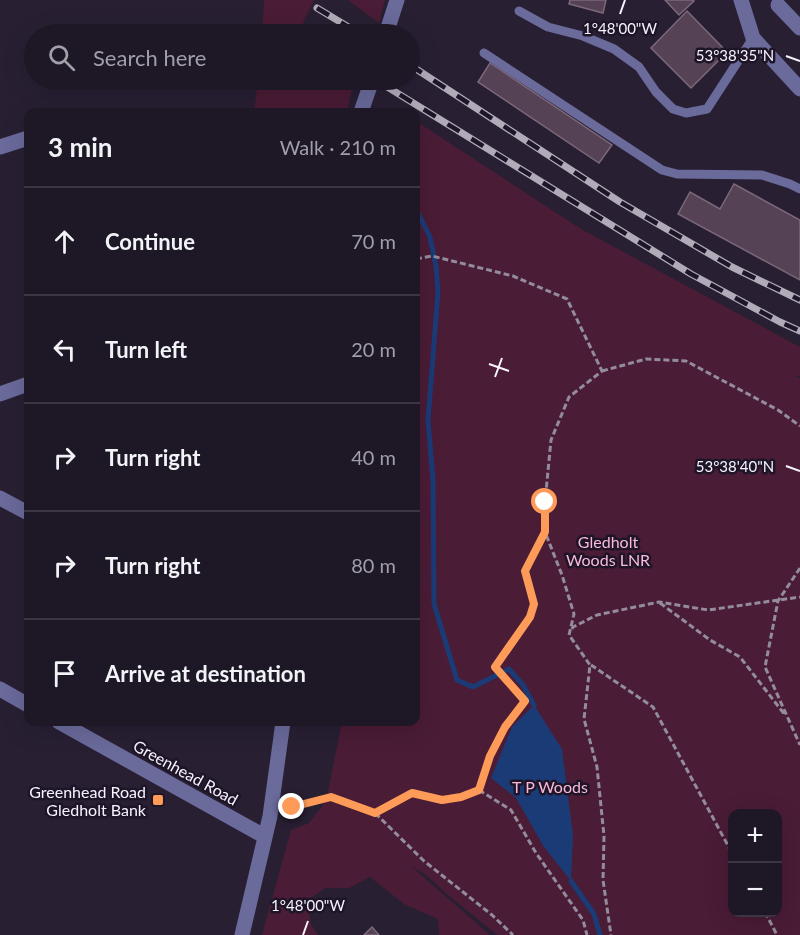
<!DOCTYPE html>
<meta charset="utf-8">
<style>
:root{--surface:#1e1726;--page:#26202e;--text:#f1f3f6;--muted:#a19fa7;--line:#3c3643}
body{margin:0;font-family:Lato,sans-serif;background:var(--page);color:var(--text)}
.controls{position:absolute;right:18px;bottom:18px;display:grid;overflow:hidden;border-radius:12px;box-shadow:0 6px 24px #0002}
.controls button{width:54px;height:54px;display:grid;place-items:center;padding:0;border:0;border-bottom:2px solid var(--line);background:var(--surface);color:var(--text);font:30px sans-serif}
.stop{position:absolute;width:18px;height:18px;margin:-14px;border:4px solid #fe9b58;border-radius:50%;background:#fff}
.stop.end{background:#fe9b58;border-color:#fff;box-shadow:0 2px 6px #0008}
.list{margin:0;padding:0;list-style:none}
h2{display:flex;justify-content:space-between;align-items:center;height:78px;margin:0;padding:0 24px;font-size:26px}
h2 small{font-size:20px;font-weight:400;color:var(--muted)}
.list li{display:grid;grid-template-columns:39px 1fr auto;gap:18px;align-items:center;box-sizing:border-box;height:108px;padding:0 24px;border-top:2px solid var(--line)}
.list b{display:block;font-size:22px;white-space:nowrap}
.list em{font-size:20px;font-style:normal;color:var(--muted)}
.icon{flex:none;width:33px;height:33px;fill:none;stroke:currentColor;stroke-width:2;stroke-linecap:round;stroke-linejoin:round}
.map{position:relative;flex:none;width:800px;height:935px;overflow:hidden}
.search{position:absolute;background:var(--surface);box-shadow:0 6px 24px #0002;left:24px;top:24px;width:396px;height:66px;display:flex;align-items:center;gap:15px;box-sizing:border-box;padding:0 21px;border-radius:33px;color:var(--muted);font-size:22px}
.panel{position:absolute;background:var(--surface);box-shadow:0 6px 24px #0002;left:24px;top:108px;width:396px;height:618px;border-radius:12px}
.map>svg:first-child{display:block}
</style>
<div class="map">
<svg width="800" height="935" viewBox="0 0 800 935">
<rect width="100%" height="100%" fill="#281f33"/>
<!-- green -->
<path fill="#4a1c35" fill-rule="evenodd" d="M264,0H314L298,34H262Z
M348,0H385L379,23Z
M258,80H338L352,89L347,112H254Z
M416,121L581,229L800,347V376H796L800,378V935H497L448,895L425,874L412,867L490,935H439L438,919L404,904L370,877L349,888H325L307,901L311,924L318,935H262L291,830L309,823L326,801L342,722H416ZM732,814H778V912H732Z"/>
<!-- water -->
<path fill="#1b3b77" d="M534,705L562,749L573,835L571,881L544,847L516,798L491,778L512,727Z"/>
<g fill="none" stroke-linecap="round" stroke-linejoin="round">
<!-- stream -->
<path stroke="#1b3b77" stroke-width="5" d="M416,209L430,237L436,266L438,292L428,420L433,480L434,604L457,680L473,687L509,669L523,685L534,705
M571,881L594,914L600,935"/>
</g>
<!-- building -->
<path fill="#554355" stroke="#7c687b" stroke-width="1.5" d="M570,0H606L603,13L569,4Z
M665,0H693L694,1L679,15Z
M687,11L727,52L691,88L651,48Z
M490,63L612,145L599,163L478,82Z
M734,184L800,220V280L678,214L690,192L720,209Z
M372,927L379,935H364Z"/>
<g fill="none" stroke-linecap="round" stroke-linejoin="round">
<!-- path -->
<path stroke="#938c9c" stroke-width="3" stroke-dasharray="6 3" stroke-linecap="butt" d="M416,259L432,256L513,276L567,299L602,371L569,397L551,440L545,502V532L562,575L574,614L569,635L590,665L584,719L597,767L604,836L603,880L611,935
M602,371L646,359L686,361L778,410L800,426
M800,568L778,601L765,667L800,745
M660,603L710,640L740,657L785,715
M572,629L573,627L597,615L659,602L708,610L800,597
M591,665L653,707L732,853
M479,790L511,810L536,853L583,920L587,935
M375,813L412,793L442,800L461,797L479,790L490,756L505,727L525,701L495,667L530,617L534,604L525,571L545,532
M286,817L292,807L331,797L375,813L424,861L492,915L513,935
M765,912L777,935"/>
<!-- service -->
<path stroke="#6a6a9b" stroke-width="9" d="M519,11L548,27L583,36L614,49L639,67L656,92L673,109L686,113L707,109L753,38
M484,53L662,170L677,174L762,175L790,184L800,189"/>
<!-- minor -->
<path stroke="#6a6a9b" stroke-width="15" d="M741,0L753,38L800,89
M778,5L800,28
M0,147L28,138
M0,394L28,384
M0,498L28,513
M0,689L28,705
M59,722L264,836"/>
<!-- tertiary -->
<path stroke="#6a6a9b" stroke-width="15" d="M386,34L397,0
M361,112L372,80
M242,935L270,816L283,722"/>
<defs>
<path id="rail" d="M317,8L360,34
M410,65L620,202L732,267L800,300
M376,80L691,274L780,322L800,331"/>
</defs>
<!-- rail casing -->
<use href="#rail" stroke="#b1abb9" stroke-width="7"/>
<!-- rail -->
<use href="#rail" stroke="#1e1528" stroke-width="4.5" stroke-dasharray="14" stroke-linecap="butt"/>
</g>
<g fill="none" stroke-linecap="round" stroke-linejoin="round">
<!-- route -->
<path stroke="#fe9b58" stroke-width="8" d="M292,807L331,797L375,813L412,793L442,800L461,797L479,790L490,756L505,727L525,701L495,667L530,617L534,604L525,571L545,532V502"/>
</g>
<!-- ticks -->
<path fill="none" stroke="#f7f3fe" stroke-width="2" d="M620,14L625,0M786,56L800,61M489,364L509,371M495,377L502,358M786,466L800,471M303,935L308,921"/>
<!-- markers -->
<rect fill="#fe9b58" stroke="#1e1528" stroke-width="2" x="152" y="794" width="12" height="12" rx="3"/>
<g text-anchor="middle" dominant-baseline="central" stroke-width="5" stroke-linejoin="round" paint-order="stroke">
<!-- park labels -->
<g font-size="16" fill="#fab9d9" stroke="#1e1528">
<text x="608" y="541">Gledholt<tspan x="608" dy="18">Woods LNR</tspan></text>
<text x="550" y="786">T P Woods</text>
</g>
<!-- street labels -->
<g font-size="16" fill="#f7f3fe" stroke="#1e1528">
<text transform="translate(186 772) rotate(29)">Greenhead Road</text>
</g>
<!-- poi labels -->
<g font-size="16" fill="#f7f3fe" stroke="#1e1528" text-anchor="end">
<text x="146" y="791">Greenhead Road<tspan x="146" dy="18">Gledholt Bank</tspan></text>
</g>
</g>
<g font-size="15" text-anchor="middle" fill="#f7f3fe" stroke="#1e1528" stroke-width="5" stroke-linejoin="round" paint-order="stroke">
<text x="620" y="34">1°48'00"W</text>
<text x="735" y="61">53°38'35"N</text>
<text x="735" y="472">53°38'40"N</text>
<text x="308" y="911">1°48'00"W</text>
</g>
</svg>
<div class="controls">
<button>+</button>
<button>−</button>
</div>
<div class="stop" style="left:545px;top:502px"></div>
<div class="stop end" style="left:292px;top:807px"></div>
<div class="search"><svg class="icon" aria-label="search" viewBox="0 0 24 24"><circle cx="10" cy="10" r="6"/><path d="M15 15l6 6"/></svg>Search here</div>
<section class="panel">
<h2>3 min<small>Walk · 210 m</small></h2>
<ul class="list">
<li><svg class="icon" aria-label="ahead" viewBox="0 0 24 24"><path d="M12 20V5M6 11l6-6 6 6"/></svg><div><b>Continue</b></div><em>70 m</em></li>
<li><svg class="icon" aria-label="left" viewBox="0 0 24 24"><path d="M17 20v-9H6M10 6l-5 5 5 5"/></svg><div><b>Turn left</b></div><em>20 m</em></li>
<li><svg class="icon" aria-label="right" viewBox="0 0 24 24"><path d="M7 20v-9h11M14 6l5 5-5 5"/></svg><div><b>Turn right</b></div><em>40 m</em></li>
<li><svg class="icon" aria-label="right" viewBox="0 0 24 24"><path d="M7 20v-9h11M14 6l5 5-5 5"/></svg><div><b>Turn right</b></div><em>80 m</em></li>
<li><svg class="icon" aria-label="arrive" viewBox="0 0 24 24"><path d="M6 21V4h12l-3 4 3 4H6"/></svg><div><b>Arrive at destination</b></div></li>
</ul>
</section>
</div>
